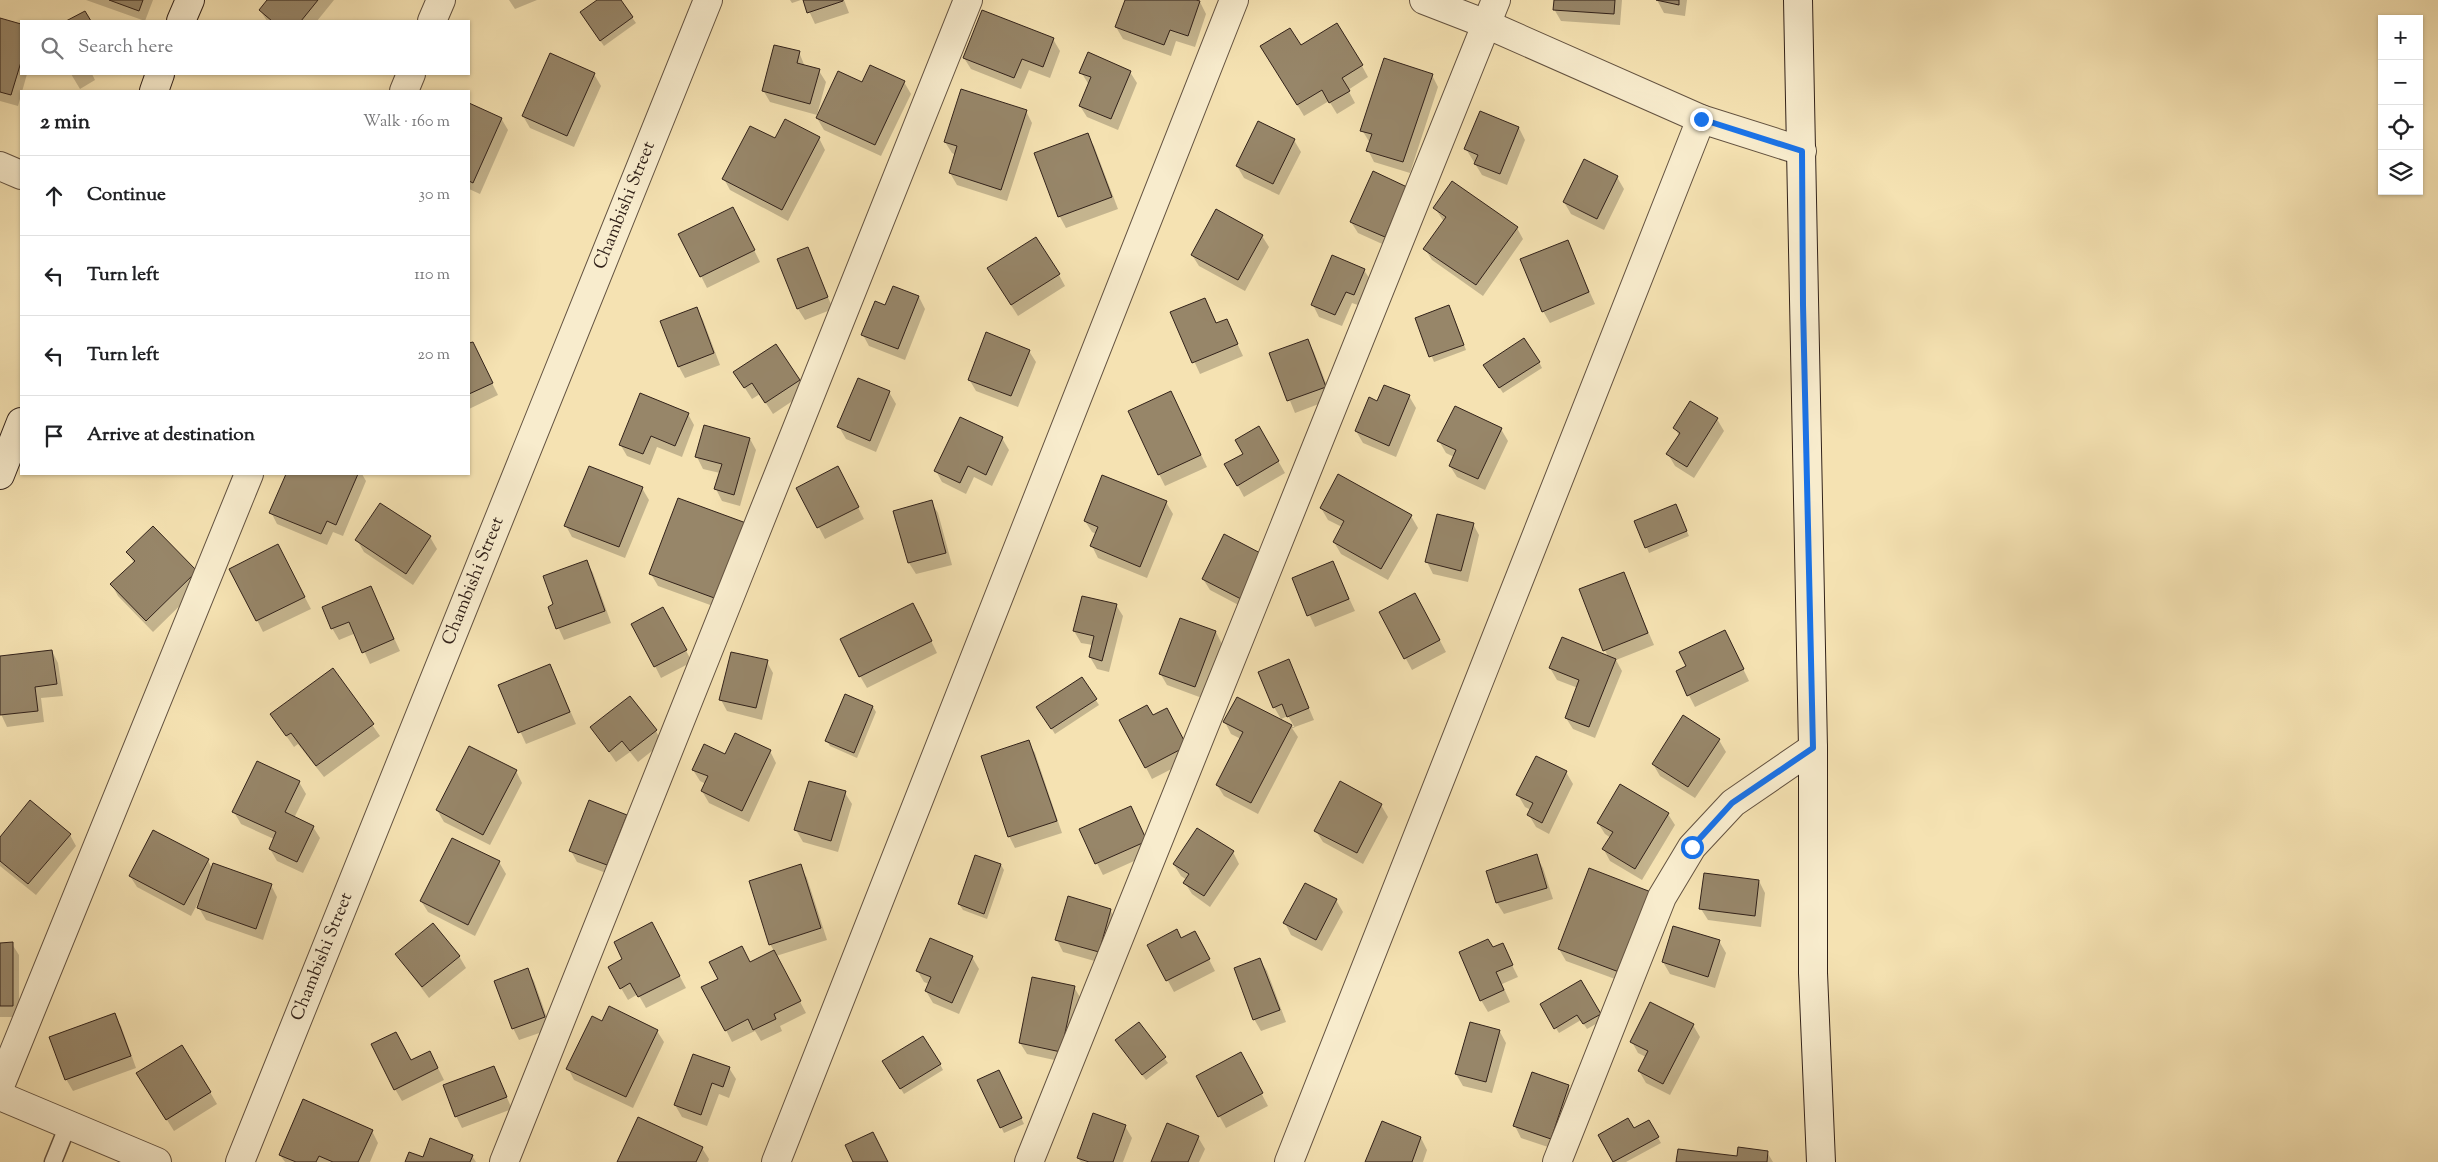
<!DOCTYPE html>
<meta charset="utf-8">
<style>
:root{--surface:#fff;--page:#f2f2f2;--text:#202124;--muted:#757577;--line:#e0e0e0}
body{margin:0;font-family:"Sorts Mill Goudy",serif;background:var(--page);color:var(--text)}
.controls{position:absolute;right:15px;top:15px;display:grid;overflow:hidden;border-radius:0px;box-shadow:0 1px 4px #0004}
.controls button{width:45px;height:45px;display:grid;place-items:center;padding:0;border:0;border-bottom:1px solid var(--line);background:var(--surface);color:var(--text);font:25px sans-serif}
.stop{position:absolute;width:15px;height:15px;margin:-11px;border:4px solid #1a73e8;border-radius:50%;background:#fff}
.stop.end{background:#1a73e8;border-color:#fff;box-shadow:0 1px 5px #0008}
.list{margin:0;padding:0;list-style:none}
h2{display:flex;justify-content:space-between;align-items:center;height:65px;margin:0;padding:0 20px;font-size:21px}
h2 small{font-size:16px;font-weight:400;color:var(--muted)}
.list li{display:grid;grid-template-columns:32px 1fr auto;gap:15px;align-items:center;box-sizing:border-box;height:80px;padding:0 20px;border-top:1px solid var(--line)}
.list b{display:block;font-size:19px;white-space:nowrap}
.list em{font-size:16px;font-style:normal;color:var(--muted)}
.icon{flex:none;width:28px;height:28px;fill:none;stroke:currentColor;stroke-width:2;stroke-linecap:round;stroke-linejoin:round}
.map{position:relative;flex:none;width:2438px;height:1162px;overflow:hidden}
.search{position:absolute;background:var(--surface);box-shadow:0 1px 4px #0004;left:20px;top:20px;width:450px;height:55px;display:flex;align-items:center;gap:12px;box-sizing:border-box;padding:0 18px;border-radius:0px;color:var(--muted);font-size:19px}
.panel{position:absolute;background:var(--surface);box-shadow:0 1px 4px #0004;left:20px;top:90px;width:450px;height:385px;border-radius:0px}
.map>svg:first-child{display:block}
</style>
<div class="map">
<svg width="2438" height="1162" viewBox="0 0 2438 1162">
<rect width="100%" height="100%" fill="#f5e2b2"/>
<filter id="stains"><feTurbulence type="fractalNoise" baseFrequency=".004" numOctaves="4"/><feColorMatrix values="0 0 0 0 .2 0 0 0 0 .09 0 0 0 0 .02 0 0 0 .5 -.17"/></filter>
<radialGradient id="worn" r=".72"><stop offset=".6" stop-color="#630" stop-opacity="0"/><stop offset="1" stop-color="#630" stop-opacity=".3"/></radialGradient>
<!-- shadow -->
<path fill="#0003" d="M86,0H153L145,21Z
M269,0H334L317,21H267L260,10Z
M509,0H537L515,9Z
M599,0H620L636,23L604,46L584,18Z
M790,0H801L792,3Z
M804,0H844L849,13L815,24Z
M1126,0H1193L1200,2L1206,14L1195,47L1176,41L1171,56L1123,39L1116,27Z
M1555,0H1622L1620,25L1561,21L1554,9Z
M1657,0H1687L1685,16L1664,13Z
M0,19L21,25V74H27L18,106L0,101Z
M1053,39L1060,51L1050,78L1029,70L1021,89L971,69L964,58Z
M1300,47L1362,66L1368,77L1348,90L1355,103L1337,114L1329,101L1304,116L1269,58Z
M799,52L805,67L819,71L826,82L817,115L770,102L763,90Z
M1081,72H1130L1137,83L1118,130L1087,117L1080,106L1089,85Z
M71,74H92L95,80L80,89Z
M594,74L601,86L574,147L530,128L523,116Z
M1432,75L1438,87L1410,173L1374,162L1368,150L1370,143L1362,130Z
M904,82L911,94L881,156L824,130L817,118L863,84Z
M469,105L501,118L508,130L480,194L469,189Z
M1026,111L1032,123L1007,201L957,185L950,173L956,155L952,153L945,142Z
M1480,113L1519,128L1525,140L1507,185L1482,175L1466,149Z
M1087,135L1094,146L1118,209L1066,228L1060,217L1036,154Z
M819,138L825,150L788,221L730,190L724,179L775,140Z
M1294,140L1301,152L1279,195L1244,178L1237,166Z
M1617,177L1624,189L1604,230L1571,214L1564,202Z
M1413,199L1391,248L1358,233L1351,222Z
M1435,208L1517,228L1523,239L1483,296L1432,260L1425,249L1444,222Z
M739,220L760,262L707,288L701,276Z
M1262,236L1269,247L1245,291L1199,266L1192,255Z
M1567,241L1595,304L1550,323L1543,311Z
M807,248L833,309L805,320L798,309Z
M1364,270L1371,281L1361,306L1352,303L1342,326L1319,317L1313,305Z
M1059,275L1065,286L1018,316L995,280Z
M919,297L925,309L905,360L869,346L863,335L886,307Z
M1205,299L1217,324L1227,321L1243,356L1200,374L1172,313Z
M697,309L703,320L720,365L685,378L679,367Z
M1452,312L1466,350L1434,362L1416,319Z
M1308,341L1314,352L1332,399L1295,413L1271,354Z
M472,343L498,395L469,409V345Z
M1029,351L1036,362L1018,407L976,391L969,379Z
M1539,362L1542,368L1503,393L1488,370Z
M735,373L799,380L806,392L773,414L760,394L752,399Z
M889,392L896,404L876,452L846,439L839,427Z
M1171,392L1207,467L1165,486L1159,474Z
M1409,396L1416,408L1396,457L1363,443L1356,431L1377,403Z
M688,414L694,425L682,457L657,447L650,465L627,456L620,444Z
M1717,419L1724,431L1694,478L1675,466L1668,454L1679,436L1675,428Z
M1259,427L1285,473L1244,497L1226,464L1244,454Z
M1501,429L1508,441L1485,490L1457,477L1450,466L1454,457L1446,453L1439,441Z
M1002,438L1009,450L992,486L974,477L966,494L942,482L936,471Z
M750,439L756,450L740,506L722,501L716,489L720,473L703,469L697,457Z
M287,474H362L366,481L343,536L333,532L327,545L277,524L271,512Z
M844,480L864,519L825,539L798,488Z
M642,488L649,500L625,558L572,537L566,526Z
M678,499L724,610L658,586L651,574Z
M931,502L938,513L952,565L916,574L909,563Z
M1166,502L1173,514L1147,578L1098,558L1092,546L1096,534L1092,532L1085,521Z
M1676,505L1689,536L1649,553L1636,521Z
M1321,508L1411,516L1418,528L1388,580L1341,554L1334,542L1342,527L1328,520Z
M1473,524L1479,535L1468,582L1433,574L1427,562Z
M153,527L203,583L153,632L118,596L112,585L134,563L127,552Z
M430,537L437,549L413,585L364,552L357,540Z
M284,557L311,609L263,632L257,620Z
M586,561L593,573L611,623L564,640L549,607L555,605Z
M1333,563L1355,611L1315,627L1293,579Z
M1269,568L1248,610L1210,590L1203,579Z
M1623,573L1654,645L1616,660L1622,671L1595,738L1573,729L1566,718L1578,688L1557,680L1550,668L1608,657L1580,590Z
M371,588L400,651L370,664L356,633L339,640L332,628Z
M1116,605L1123,616L1109,672L1097,669L1090,657L1093,645L1081,643L1074,631Z
M1422,606L1446,652L1412,670L1381,613Z
M919,616L937,653L867,688L860,676Z
M670,620L692,662L661,678L655,666Z
M1216,632L1222,644L1202,698L1167,685L1160,673Z
M1731,644L1749,681L1695,707L1677,672Z
M52,651L58,663L63,696L41,698L44,722L7,727L0,712V658Z
M1289,661L1314,720L1292,728L1298,737L1258,814L1224,796L1217,785L1241,739L1231,734L1225,722L1237,698L1295,728L1288,716L1281,719L1274,707Z
M767,662L773,673L762,720L727,711L721,700Z
M550,665L576,724L526,744L499,685Z
M333,670L380,736L324,777L298,744L294,747L271,714Z
M1082,679L1099,705L1055,734L1041,712Z
M873,707L876,712L857,758L830,746L827,741Z
M1152,717L1193,758L1152,779L1121,720Z
M592,728L656,731L662,743L638,762L630,752L616,762Z
M1719,740L1726,752L1695,798L1660,776L1653,764Z
M1028,742L1035,753L1062,833L1015,848L1009,836Z
M770,751L776,763L749,822L709,803L702,791L706,784L700,781L693,770Z
M516,771L522,783L490,845L444,822L437,810Z
M1566,772L1573,784L1549,834L1536,827L1529,815L1531,810L1525,807L1518,795Z
M299,782L306,794L294,818L313,827L320,838L303,873L277,861L270,849L274,839L241,824L234,812Z
M845,793L852,804L838,852L803,842L796,830Z
M1381,805L1388,817L1363,864L1323,842L1316,831Z
M1130,807L1152,853L1103,875L1080,830Z
M1668,814L1675,825L1642,880L1610,861L1604,850L1611,838L1605,834L1598,823Z
M626,816L633,827L614,876L577,862L571,851Z
M70,835L76,846L36,895L0,866V839Z
M1233,852L1239,864L1210,907L1192,894L1185,883L1187,880L1181,876L1174,865Z
M1536,856L1543,868L1553,899L1504,914L1497,903L1487,872Z
M208,860L212,869L271,885L277,897L263,940L206,920L199,908L201,897L191,916L137,887L130,876Z
M499,862L506,874L475,936L428,912L421,901Z
M1001,865L1004,870L987,919L963,910L959,904Z
M800,866L807,878L827,940L776,956L806,1013L780,1026L782,1031L761,1041L755,1031L732,1042L726,1030L774,951L770,944Z
M1589,870L1626,983L1566,961L1559,949Z
M1759,881L1765,893L1761,927L1708,920L1701,909Z
M1336,900L1343,912L1322,951L1291,935L1285,923Z
M1110,910L1117,922L1105,964L1063,952L1057,940Z
M658,935L686,988L646,1008L638,994L628,1000L621,988Z
M1181,939L1201,944L1215,971L1174,992L1149,946Z
M1719,941L1726,953L1715,988L1670,974L1663,962Z
M0,944H12L19,955V1017H0Z
M1502,945L1518,977L1502,984L1510,1002L1488,1012L1481,1000L1493,949Z
M396,954L459,956L466,968L429,998Z
M972,957L979,969L959,1014L933,1003L926,991L929,984L924,982L917,970Z
M1260,960L1267,971L1286,1022L1261,1031L1254,1019Z
M527,970L534,981L551,1029L519,1040L513,1028Z
M1580,982L1603,1020L1587,1029L1581,1020L1559,1033L1541,1005Z
M1074,987L1081,999L1068,1063L1027,1054L1020,1043Z
M114,1015L121,1026L136,1068L73,1091L66,1079Z
M602,1023L657,1031L664,1042L633,1108L574,1080L568,1068Z
M1138,1023L1168,1063L1146,1080L1120,1046Z
M1471,1023L1500,1032L1506,1043L1492,1093L1463,1086L1456,1074Z
M1693,1025L1700,1037L1670,1095L1646,1083L1639,1071L1646,1057L1638,1053L1632,1042Z
M884,1061L940,1064L943,1070L904,1094Z
M411,1062L436,1064L444,1080L402,1101L395,1089Z
M1247,1066L1268,1106L1226,1128L1198,1077Z
M494,1068L512,1109L462,1128L456,1116Z
M729,1068L736,1079L729,1098L719,1094L707,1126L682,1117L675,1105Z
M1002,1077L1024,1124L1004,1133L979,1080Z
M145,1085L210,1092L217,1104L174,1131Z
M1568,1086L1575,1097L1557,1150L1521,1138L1515,1126Z
M1648,1121L1661,1143L1626,1162H1615L1600,1135L1634,1129Z
M1382,1123L1421,1138L1427,1150L1423,1162H1366Z
M1125,1126L1132,1138L1123,1162H1081L1078,1158Z
M372,1131L378,1143L370,1162H285L280,1155Z
M1198,1137L1205,1149L1199,1162H1152Z
M702,1148L709,1159L708,1162H618Z
M1767,1152L1773,1162H1678L1738,1157Z
M472,1156L476,1162H406L424,1158Z"/>
<!-- building -->
<path fill="#978669" stroke="#32221a" d="M109,0H143L139,11Z
M267,0H318L301,21H272L259,10Z
M597,0H621L633,17L600,41L580,12Z
M803,0H843V1L807,13Z
M1125,0H1196L1200,1L1188,36L1170,30L1164,45L1115,27Z
M1554,0H1615L1614,14L1553,10Z
M1656,0H1679V5Z
M982,10L1054,38L1043,67L1022,59L1014,78L963,58Z
M85,11L91,21H66Z
M0,18L21,24V62L11,95L0,92Z
M1337,23L1363,65L1342,78L1350,91L1329,103L1322,90L1297,105L1260,46L1290,28L1301,45Z
M774,45L800,51L797,63L820,69L810,104L762,91Z
M1088,52L1131,71L1111,119L1079,106L1091,77L1079,73Z
M550,53L595,73L567,136L522,116Z
M1384,58L1433,74L1403,162L1366,151L1372,134L1360,131Z
M870,65L905,81L875,145L816,118L838,71L862,82Z
M961,89L1027,110L1001,190L949,173L957,146L944,142Z
M469,103L502,118L473,183L469,181Z
M1480,111L1519,127L1500,174L1474,164L1478,155L1464,149Z
M785,119L820,137L782,210L722,179L750,126L775,138Z
M1258,121L1295,139L1273,184L1236,166Z
M1088,133L1112,197L1058,217L1034,153Z
M1584,159L1618,176L1597,219L1563,202Z
M1373,171L1407,187L1385,237L1350,222Z
M1452,181L1518,227L1476,285L1423,249L1446,217L1433,208Z
M733,207L755,250L700,277L678,234Z
M1216,209L1263,235L1238,280L1191,255Z
M1036,237L1060,274L1011,305L987,268Z
M1568,240L1589,292L1542,312L1520,259Z
M808,247L828,297L797,309L777,259Z
M1332,255L1365,269L1354,295L1346,292L1335,315L1311,305Z
M893,286L919,296L898,349L861,335L875,301L885,305Z
M1205,298L1216,323L1227,319L1238,344L1192,363L1170,312Z
M1449,305L1464,345L1429,357L1415,318Z
M697,307L714,353L678,367L660,321Z
M986,332L1030,350L1011,396L968,380Z
M1524,338L1540,362L1499,388L1483,365Z
M1308,339L1326,387L1287,401L1269,353Z
M473,342L493,383L469,394V343Z
M776,344L800,380L765,403L752,383L744,388L733,372Z
M858,378L890,391L870,441L837,427Z
M1384,385L1410,395L1389,446L1355,431L1369,397L1377,401Z
M1171,391L1201,455L1158,475L1128,411Z
M640,393L689,413L675,446L651,436L643,454L619,445Z
M1690,401L1718,418L1687,467L1666,454L1680,433L1673,428Z
M1455,406L1502,428L1478,479L1449,466L1456,450L1437,441Z
M960,417L1003,437L986,475L968,466L960,483L934,471Z
M704,425L750,438L734,495L714,489L722,464L695,457Z
M1259,426L1279,461L1237,486L1224,464L1243,454L1235,440Z
M589,466L643,487L619,547L564,526Z
M838,466L859,507L817,528L796,488Z
M286,474H358L336,525L327,521L321,534L269,513Z
M1338,474L1412,515L1381,569L1333,542L1344,521L1320,508Z
M1102,475L1167,501L1140,567L1090,546L1098,527L1084,521Z
M678,498L746,523L717,599L649,574Z
M932,500L946,553L908,563L893,511Z
M380,503L431,536L406,574L355,540Z
M1676,504L1687,531L1645,548L1634,521Z
M1437,514L1474,523L1461,571L1425,562Z
M153,526L197,571L146,621L110,584L135,561L126,552Z
M1224,534L1264,555L1241,599L1202,579Z
M278,544L305,597L256,621L229,569Z
M587,560L605,611L556,629L548,607L553,604L543,576Z
M1333,561L1349,599L1307,616L1292,578Z
M1624,572L1648,633L1603,651L1579,589Z
M371,586L394,639L362,653L349,622L331,629L322,607Z
M1415,593L1440,640L1404,659L1379,612Z
M1082,596L1117,604L1102,661L1089,657L1094,636L1073,631Z
M913,603L932,641L859,677L840,639Z
M663,607L687,650L654,667L631,624Z
M1180,618L1216,631L1195,687L1159,674Z
M1725,630L1744,669L1687,696L1676,671L1686,666L1679,652Z
M1562,637L1616,659L1589,727L1565,718L1579,680L1549,668Z
M52,650L57,684L35,687L38,711L0,715V656Z
M731,652L768,660L756,708L719,700Z
M1289,659L1309,708L1287,717L1282,704L1273,708L1258,672Z
M550,664L570,712L518,733L498,685Z
M333,668L374,724L316,766L291,733L286,736L270,714Z
M1082,677L1097,699L1051,729L1036,707Z
M845,694L873,706L854,753L825,741Z
M630,696L657,730L630,751L622,741L609,752L590,727Z
M1237,697L1292,725L1251,803L1216,785L1243,732L1223,722Z
M1147,705L1153,715L1167,708L1187,746L1145,768L1119,720Z
M1683,715L1720,739L1688,787L1652,764Z
M735,733L771,750L742,811L701,791L708,776L692,770L704,744L725,754Z
M1029,740L1057,821L1008,837L981,756Z
M469,746L517,770L483,835L436,810Z
M1536,756L1567,771L1542,823L1527,815L1533,803L1516,795Z
M257,761L300,781L285,812L314,826L297,862L269,849L276,832L232,812Z
M809,781L846,791L831,841L794,830Z
M1340,781L1382,804L1357,853L1314,831Z
M1620,784L1669,813L1635,869L1602,849L1613,832L1597,823Z
M30,800L71,834L28,884L0,861V837Z
M589,800L627,815L607,865L569,851Z
M1131,806L1147,841L1095,864L1079,829Z
M1197,828L1234,851L1204,896L1183,883L1189,874L1173,864Z
M153,830L209,859L184,905L129,876Z
M452,838L500,861L468,925L420,901Z
M1537,854L1547,888L1496,903L1486,871Z
M975,855L1001,864L984,914L958,904Z
M213,863L272,884L256,929L197,908Z
M801,864L821,928L769,945L749,881Z
M1589,868L1651,892L1619,972L1558,949Z
M1704,873L1759,880L1755,916L1699,909Z
M1305,883L1337,899L1316,940L1283,923Z
M1068,896L1111,909L1099,952L1055,940Z
M652,922L680,976L638,997L630,983L620,989L608,967L622,959L614,942Z
M433,923L460,956L422,987L395,954Z
M1673,926L1720,940L1708,977L1662,962Z
M1177,929L1181,938L1195,931L1210,959L1166,981L1147,945Z
M930,938L973,956L952,1003L925,991L931,977L916,971Z
M1488,939L1493,947L1503,943L1513,965L1496,972L1504,990L1480,1001L1459,952Z
M13,942V1006H0V943Z
M742,946L750,962L774,950L801,1001L774,1014L776,1019L753,1030L748,1019L725,1031L701,987L718,979L709,962Z
M1260,958L1280,1010L1253,1020L1234,968Z
M528,968L545,1017L512,1029L494,981Z
M1032,977L1075,986L1061,1052L1019,1043Z
M1581,980L1601,1014L1583,1024L1577,1015L1554,1029L1540,1004Z
M1650,1002L1694,1024L1663,1084L1638,1071L1648,1051L1630,1042Z
M609,1006L658,1030L626,1097L566,1069L592,1016L602,1021Z
M115,1013L131,1056L65,1080L49,1037Z
M1139,1022L1166,1057L1142,1075L1115,1040Z
M1470,1022L1500,1030L1486,1082L1455,1074Z
M396,1032L411,1060L430,1051L438,1068L394,1090L371,1044Z
M923,1036L941,1064L900,1089L882,1061Z
M182,1045L211,1092L166,1120L136,1073Z
M1241,1052L1263,1093L1218,1117L1196,1076Z
M693,1054L730,1067L723,1087L712,1083L701,1115L674,1105Z
M494,1066L507,1097L455,1117L443,1085Z
M999,1070L1022,1118L1000,1128L977,1080Z
M1532,1072L1569,1085L1551,1139L1513,1126Z
M303,1099L373,1130L358,1162H333L319,1156L316,1162H296L279,1155Z
M1093,1113L1126,1125L1113,1162H1089L1077,1158Z
M638,1117L703,1147L696,1162H617Z
M1628,1118L1634,1128L1649,1120L1659,1137L1613,1162L1598,1135Z
M1382,1121L1421,1137L1412,1162H1365Z
M1167,1123L1199,1136L1188,1162H1151Z
M873,1132L888,1162H853L845,1145Z
M430,1138L473,1155L470,1162H405L409,1152L423,1157Z
M1738,1147L1768,1151L1767,1162H1676L1678,1149L1737,1156Z"/>
<g fill="none" stroke-linecap="round" stroke-linejoin="round">
<defs>
<path id="lane" d="M53,1162L68,1125"/>
<g id="street">
<path d="M1424,0L1486,24L1701,119L1802,151"/>
<path d="M432,21L441,0"/>
<path d="M404,91L411,74"/>
<path d="M0,166L21,175"/>
<path d="M0,1086L249,474"/>
<path d="M0,1096L157,1162"/>
<path id="s1" d="M240,1162L708,0"/>
<path d="M504,1162L968,0"/>
<path d="M776,1162L1234,0"/>
<path d="M1029,1162L1496,0"/>
<path d="M1289,1162L1701,119"/>
<path d="M1557,1162L1662,897L1692,847L1733,803L1813,748"/>
</g>
<path id="secondary" d="M1798,0L1813,748V973L1821,1162
M181,21L190,0
M154,91L160,74
M0,475L21,422"/>
</defs>
<!-- lane casing -->
<use href="#lane" stroke="#635240" stroke-width="19"/>
<!-- street casing -->
<use href="#street" stroke="#635240" stroke-width="30"/>
<!-- secondary casing -->
<use href="#secondary" stroke="#32221a" stroke-width="30"/>
<!-- lane -->
<use href="#lane" stroke="#f8eccd" stroke-width="16"/>
<!-- street -->
<use href="#street" stroke="#f8eccd" stroke-width="28"/>
<!-- secondary -->
<use href="#secondary" stroke="#f8eccd" stroke-width="28"/>
</g>
<g fill="none" stroke-linecap="round" stroke-linejoin="round">
<!-- route -->
<path stroke="#1a73e8" stroke-width="6" d="M1692,847L1732,803L1813,748L1803,305L1802,151L1701,119"/>
</g>
<g text-anchor="middle" dominant-baseline="central" stroke-width="5" stroke-linejoin="round" paint-order="stroke">
<!-- street labels -->
<g font-size="18" fill="#32221a" stroke="#f8eccd">
<text stroke="none"><textPath href="#s1" startOffset="1031">Chambishi Street</textPath></text>
<text stroke="none"><textPath href="#s1" startOffset="626">Chambishi Street</textPath></text>
<text stroke="none"><textPath href="#s1" startOffset="221">Chambishi Street</textPath></text>
</g>
</g>
<rect width="100%" height="100%" filter="url(#stains)"/>
<rect width="100%" height="100%" fill="url(#worn)"/>
</svg>
<div class="controls">
<button>+</button>
<button>−</button>
<button><svg class="icon" aria-label="locate" viewBox="0 0 24 24"><circle cx="12" cy="12" r="6"/><path d="M12 2v4M12 18v4M2 12h4M18 12h4"/></svg></button>
<button><svg class="icon" aria-label="layers" viewBox="0 0 24 24"><path d="M12 4l9 5-9 5-9-5zM3 14l9 5 9-5"/></svg></button>
</div>
<div class="stop" style="left:1692px;top:847px"></div>
<div class="stop end" style="left:1701px;top:119px"></div>
<div class="search"><svg class="icon" aria-label="search" viewBox="0 0 24 24"><circle cx="10" cy="10" r="6"/><path d="M15 15l6 6"/></svg>Search here</div>
<section class="panel">
<h2>2 min<small>Walk · 160 m</small></h2>
<ul class="list">
<li><svg class="icon" aria-label="ahead" viewBox="0 0 24 24"><path d="M12 20V5M6 11l6-6 6 6"/></svg><div><b>Continue</b></div><em>30 m</em></li>
<li><svg class="icon" aria-label="left" viewBox="0 0 24 24"><path d="M17 20v-9H6M10 6l-5 5 5 5"/></svg><div><b>Turn left</b></div><em>110 m</em></li>
<li><svg class="icon" aria-label="left" viewBox="0 0 24 24"><path d="M17 20v-9H6M10 6l-5 5 5 5"/></svg><div><b>Turn left</b></div><em>20 m</em></li>
<li><svg class="icon" aria-label="arrive" viewBox="0 0 24 24"><path d="M6 21V4h12l-3 4 3 4H6"/></svg><div><b>Arrive at destination</b></div></li>
</ul>
</section>
</div>
